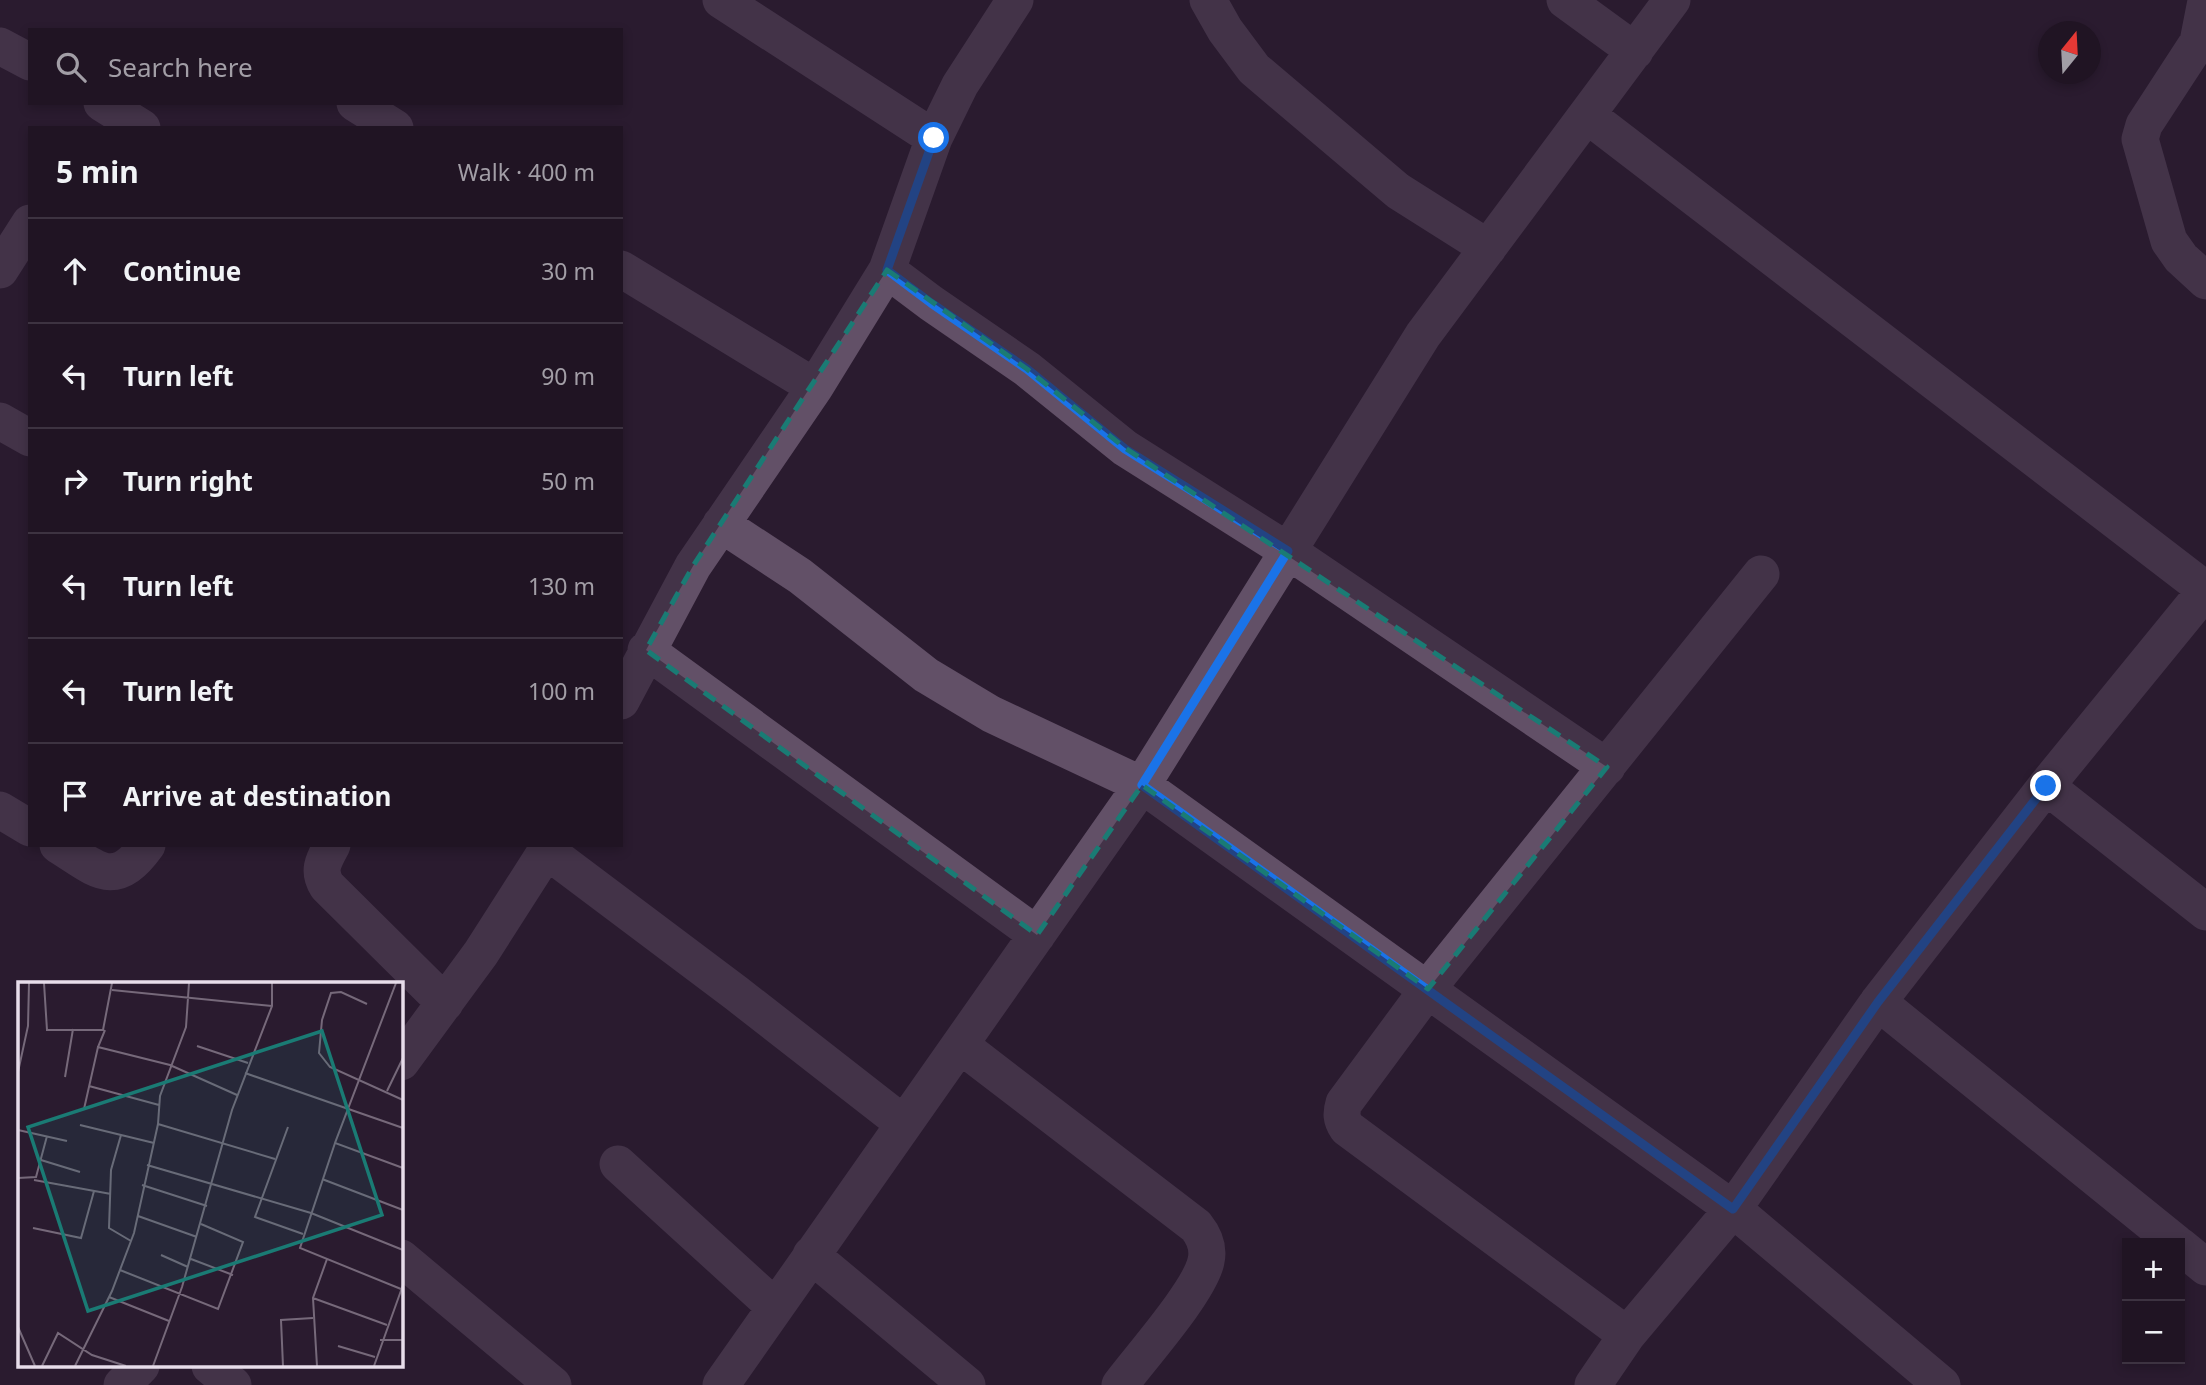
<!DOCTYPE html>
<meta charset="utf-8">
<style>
:root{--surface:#201423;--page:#2d2130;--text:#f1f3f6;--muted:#a29ea6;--line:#3d3341}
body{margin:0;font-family:"Noto Sans",sans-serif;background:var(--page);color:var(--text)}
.controls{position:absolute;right:21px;bottom:21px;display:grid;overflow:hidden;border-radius:0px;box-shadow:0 4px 10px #0003}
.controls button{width:63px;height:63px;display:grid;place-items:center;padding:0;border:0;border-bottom:2px solid var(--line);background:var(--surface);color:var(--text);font:35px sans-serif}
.compass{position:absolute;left:2038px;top:21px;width:63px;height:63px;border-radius:50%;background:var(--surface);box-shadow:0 4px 10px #0003;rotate:18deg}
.stop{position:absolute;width:21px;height:21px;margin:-16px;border:5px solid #1a73e8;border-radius:50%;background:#fff}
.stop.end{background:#1a73e8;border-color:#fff;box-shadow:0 2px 7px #0008}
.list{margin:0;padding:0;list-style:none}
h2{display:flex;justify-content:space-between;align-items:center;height:91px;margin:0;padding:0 28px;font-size:30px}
h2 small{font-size:23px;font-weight:400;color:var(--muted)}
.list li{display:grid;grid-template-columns:46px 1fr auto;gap:21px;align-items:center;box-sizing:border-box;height:105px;padding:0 28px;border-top:2px solid var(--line)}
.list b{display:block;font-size:26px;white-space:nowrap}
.list em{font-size:23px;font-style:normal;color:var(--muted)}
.icon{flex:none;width:38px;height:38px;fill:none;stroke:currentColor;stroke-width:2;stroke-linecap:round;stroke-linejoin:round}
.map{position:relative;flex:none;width:2206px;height:1385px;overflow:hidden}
.search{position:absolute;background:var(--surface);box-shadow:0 4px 10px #0003;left:28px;top:28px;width:595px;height:77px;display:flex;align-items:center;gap:18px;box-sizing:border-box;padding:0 24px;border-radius:0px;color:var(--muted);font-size:26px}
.panel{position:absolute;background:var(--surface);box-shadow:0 4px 10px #0003;left:28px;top:126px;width:595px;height:721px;border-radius:0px}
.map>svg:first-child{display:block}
</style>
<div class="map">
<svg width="2206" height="1385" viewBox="0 0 2206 1385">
<rect width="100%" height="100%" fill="#2a1b2f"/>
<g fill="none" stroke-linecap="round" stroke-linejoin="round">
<!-- minor -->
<path stroke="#625067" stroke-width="37" d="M721,0L934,138
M1208,0L1225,30L1254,69L1398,191L1488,248
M1565,0L1635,51
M2206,1L2198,42L2144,125L2140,139L2169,241L2181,258L2206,281
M0,46L30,62
M102,103L142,128
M355,103L395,128
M1587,115L2206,590L2046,786L2206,912
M621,269L815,387
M0,270L30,223
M887,270L931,303L1027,369L1125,448L1288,551L1607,767
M0,421L30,438
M721,524L800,576L926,675L991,714L1142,785L1733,1209L1942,1385
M646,650L1037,935
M621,701L693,566L815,387L887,270L934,138L960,85L1015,0
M0,810L30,828
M58,845C97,869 114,891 147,845
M332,845C324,860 317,870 327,886L445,1003
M547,851L736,993L904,1124
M1878,1002L2176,1243
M960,1045L1196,1226C1204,1236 1209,1248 1206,1261C1200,1291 1140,1358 1120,1385
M401,1062L481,953L550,845
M618,1164L775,1307
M2180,1246L2206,1267
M811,1255L967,1385
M401,1258L553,1385
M1627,1335L1347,1128C1341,1119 1341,1113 1344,1103L1440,973L1761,574
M210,1366L233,1385
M122,1385L141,1366
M721,1385L1142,785L1423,335L1672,0
M1593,1385L1627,1335L1733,1209L1878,1002L2046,786"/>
</g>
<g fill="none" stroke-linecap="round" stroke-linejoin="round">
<!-- route -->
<path stroke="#1a73e8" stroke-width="9" d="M934,138L887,270L931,303L1027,369L1125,449L1288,551L1142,785L1733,1209L1878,1002L2046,786"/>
</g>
<!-- marked area -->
<path d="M0 0H2206V1385H0ZM887,270L1027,369L1125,448L1607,767L1428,989L1142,785L1037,935L646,650L693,566Z" fill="#2a1b2f" fill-opacity=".55" fill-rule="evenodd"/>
<path fill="none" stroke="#1a7b74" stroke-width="5" stroke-dasharray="14 9" stroke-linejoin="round" d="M887,270L1027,369L1125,448L1607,767L1428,989L1142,785L1037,935L646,650L693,566Z"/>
<!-- overview -->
<g transform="translate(18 982)">
<rect width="385" height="385" fill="#2a1b2f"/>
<path fill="none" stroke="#76697a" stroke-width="2" d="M26,1L29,48H85L94,1M378,1L317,161L385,186M94,8L254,24M349,22L323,10L313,11L304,38L301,71L312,85L385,118M87,48L80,65L152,83L219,113M179,64L230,81M0,90L10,44L11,1M227,91L385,146M47,95L55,47M71,104L141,123M369,109L385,76M66,127L80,65M140,142L257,177M62,143L136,161M270,145L237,235L285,252M0,148L49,159M103,153L93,188L91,246L113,259M317,161L282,266L383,307M23,178L62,190M129,183L293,231L385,268M0,196L18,195L29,154M304,197L385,228M16,198L93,212M124,203L189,224M120,234L179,255M15,246L63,256L76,209M143,273L170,285M173,277L215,293M102,288L200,327L225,260L183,242M91,315L151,339M295,316L369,343M0,345L17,384M362,358H385M320,364L357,375M24,384L40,351L74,373L108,384M57,384L94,309L116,251L140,142L142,114L168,45L171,1M135,384L164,305L214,128L254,24V1M265,384L263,338L295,336M299,384L295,316L309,277M356,384L385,303"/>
<path fill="#1a7b74" fill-opacity="0.15" stroke="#1a7b74" stroke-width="3.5" d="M304,49L364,233L70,329L10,145Z"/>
<rect width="385" height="385" fill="none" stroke="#e7ddea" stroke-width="3.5"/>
</g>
</svg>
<div class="controls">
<button>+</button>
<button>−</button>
</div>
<svg class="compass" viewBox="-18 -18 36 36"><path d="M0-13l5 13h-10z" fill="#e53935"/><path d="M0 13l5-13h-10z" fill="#a29ea6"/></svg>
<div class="stop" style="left:934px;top:138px"></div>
<div class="stop end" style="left:2046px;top:786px"></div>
<div class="search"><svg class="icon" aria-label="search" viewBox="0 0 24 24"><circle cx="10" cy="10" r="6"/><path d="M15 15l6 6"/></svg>Search here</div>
<section class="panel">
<h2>5 min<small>Walk · 400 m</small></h2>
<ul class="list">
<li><svg class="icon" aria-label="ahead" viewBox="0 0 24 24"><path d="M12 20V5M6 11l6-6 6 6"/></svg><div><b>Continue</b></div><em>30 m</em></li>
<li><svg class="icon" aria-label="left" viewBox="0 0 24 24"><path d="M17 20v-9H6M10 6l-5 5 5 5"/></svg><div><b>Turn left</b></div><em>90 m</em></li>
<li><svg class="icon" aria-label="right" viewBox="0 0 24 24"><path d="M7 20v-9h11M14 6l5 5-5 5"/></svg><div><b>Turn right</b></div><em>50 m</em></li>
<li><svg class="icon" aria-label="left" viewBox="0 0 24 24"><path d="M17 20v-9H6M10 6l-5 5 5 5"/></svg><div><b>Turn left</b></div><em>130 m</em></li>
<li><svg class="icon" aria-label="left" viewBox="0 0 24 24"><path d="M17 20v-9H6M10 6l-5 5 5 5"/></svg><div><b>Turn left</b></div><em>100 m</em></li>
<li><svg class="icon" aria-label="arrive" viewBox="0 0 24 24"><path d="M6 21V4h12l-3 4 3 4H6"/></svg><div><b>Arrive at destination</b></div></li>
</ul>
</section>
</div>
